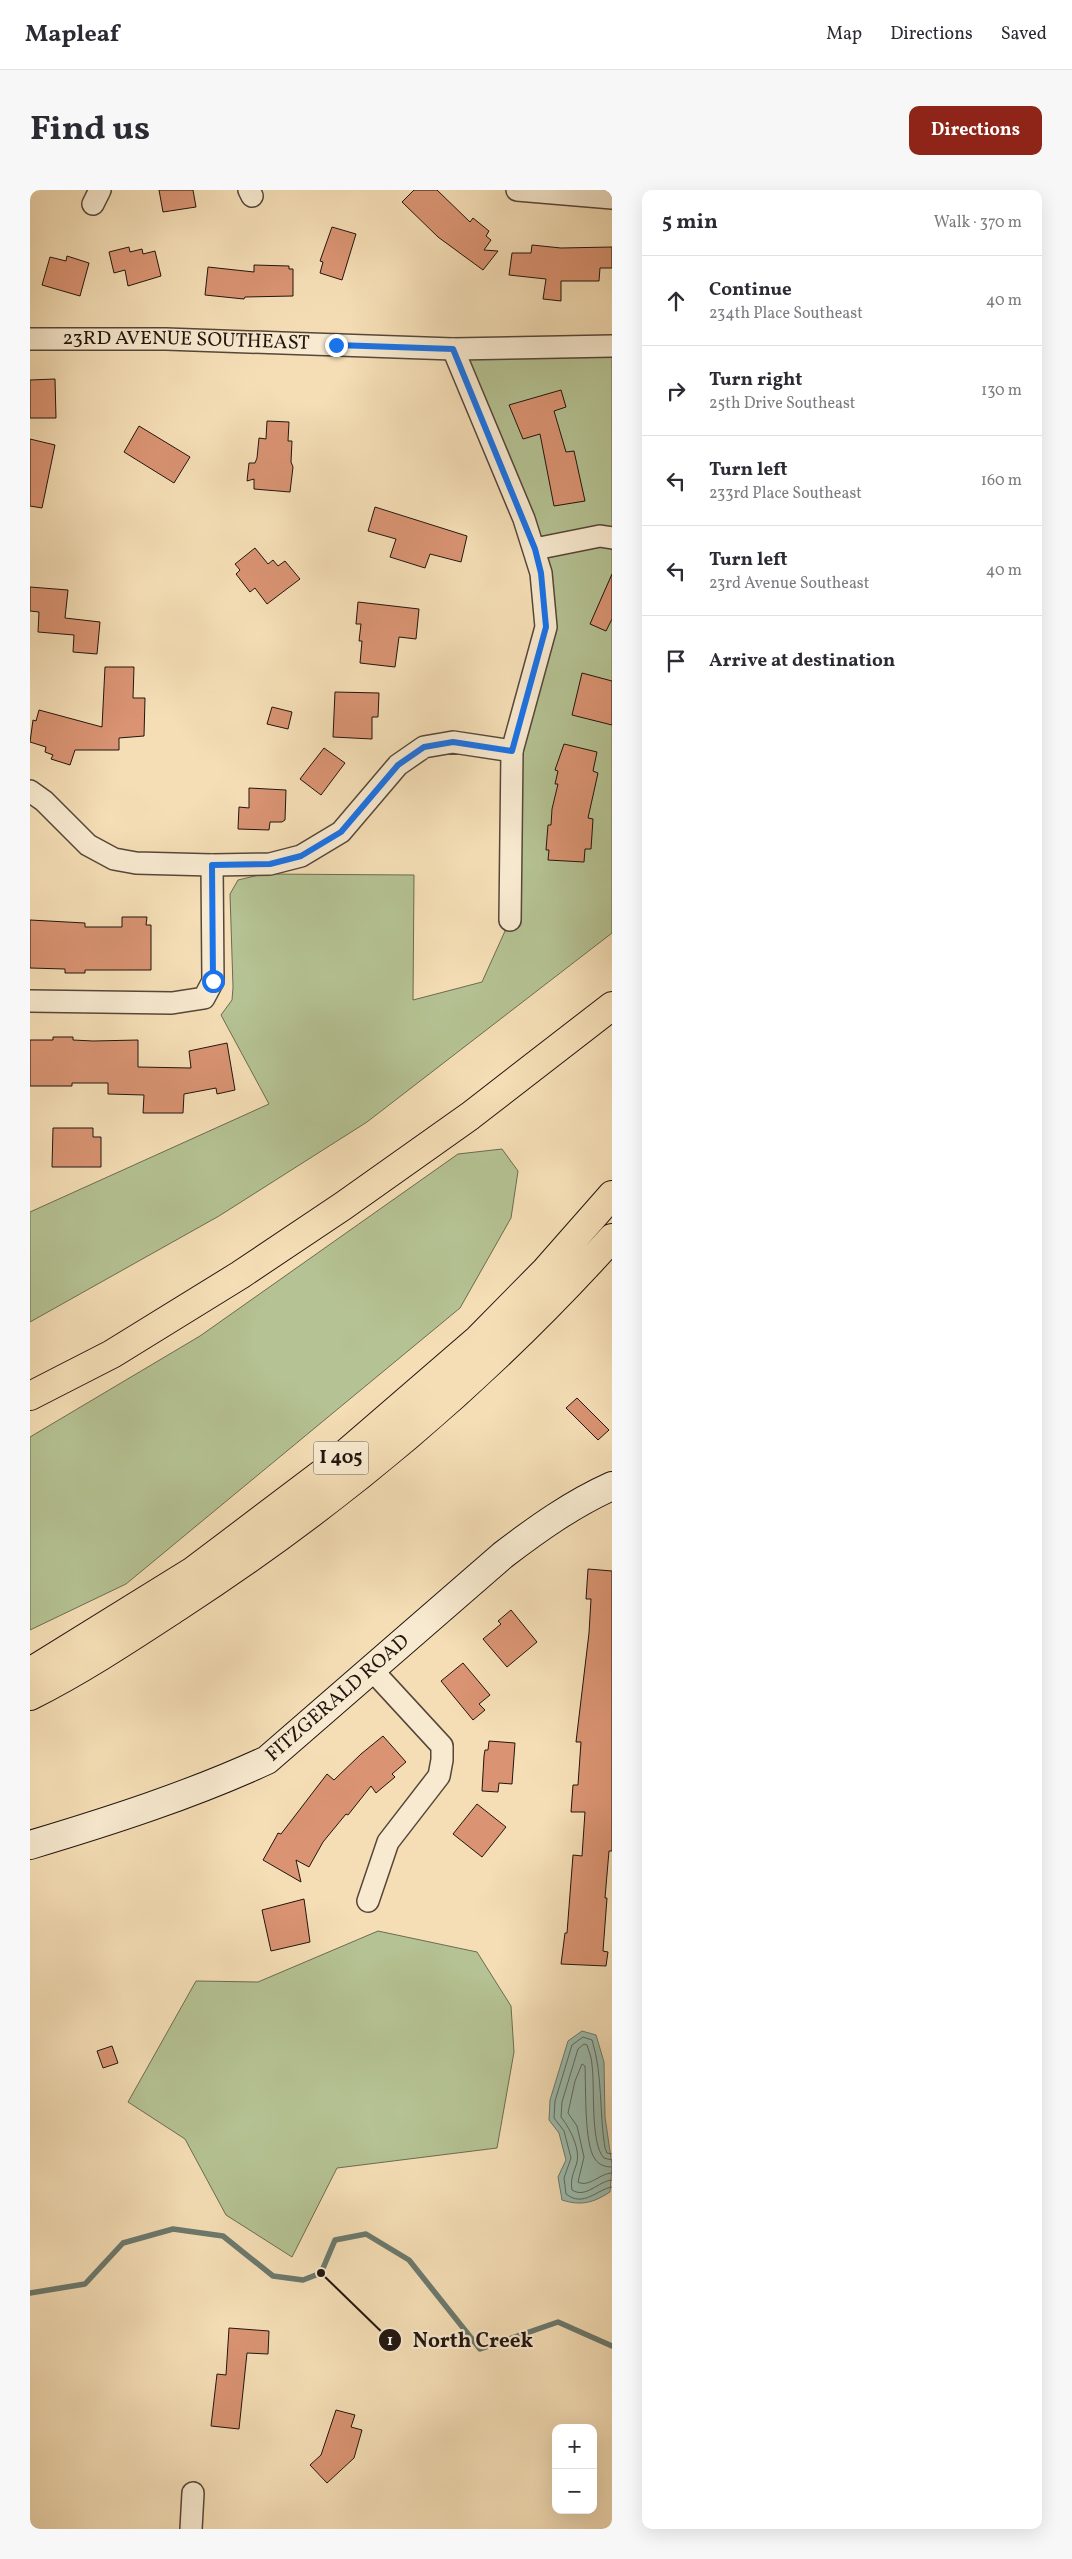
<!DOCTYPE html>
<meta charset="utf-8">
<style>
:root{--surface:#fff;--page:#f7f7f7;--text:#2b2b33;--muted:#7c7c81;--line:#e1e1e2;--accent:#8f2418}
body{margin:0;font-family:Vollkorn,serif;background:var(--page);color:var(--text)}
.controls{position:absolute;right:15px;bottom:15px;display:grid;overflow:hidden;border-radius:10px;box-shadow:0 5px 20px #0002}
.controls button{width:45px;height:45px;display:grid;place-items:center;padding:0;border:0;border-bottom:1px solid var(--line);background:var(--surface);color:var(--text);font:25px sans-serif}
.stop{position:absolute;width:15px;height:15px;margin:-11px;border:4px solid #1a73e8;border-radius:50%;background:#fff}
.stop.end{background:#1a73e8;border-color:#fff;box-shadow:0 1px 5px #0008}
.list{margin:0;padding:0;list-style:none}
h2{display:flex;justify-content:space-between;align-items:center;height:65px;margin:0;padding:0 20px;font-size:21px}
h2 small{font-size:16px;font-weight:400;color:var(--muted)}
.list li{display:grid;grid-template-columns:32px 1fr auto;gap:15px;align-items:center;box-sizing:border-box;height:90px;padding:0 20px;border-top:1px solid var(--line)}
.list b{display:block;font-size:19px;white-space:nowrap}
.list p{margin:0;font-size:16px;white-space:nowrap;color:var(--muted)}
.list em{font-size:16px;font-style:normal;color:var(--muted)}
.icon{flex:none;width:28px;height:28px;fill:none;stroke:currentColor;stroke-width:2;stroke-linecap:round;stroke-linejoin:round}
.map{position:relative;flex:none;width:582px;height:2339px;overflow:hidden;border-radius:10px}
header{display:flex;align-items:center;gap:30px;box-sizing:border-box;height:70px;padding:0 25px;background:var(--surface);border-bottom:1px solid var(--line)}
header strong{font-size:24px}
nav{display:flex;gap:28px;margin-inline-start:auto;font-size:18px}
.intro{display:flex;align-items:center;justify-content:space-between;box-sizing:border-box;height:120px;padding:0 30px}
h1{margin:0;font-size:35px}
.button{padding:12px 22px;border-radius:10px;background:var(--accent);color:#fff;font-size:18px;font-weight:700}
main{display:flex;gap:30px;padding:0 30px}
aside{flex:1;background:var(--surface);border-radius:10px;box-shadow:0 5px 20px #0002}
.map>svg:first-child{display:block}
</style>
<header>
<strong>Mapleaf</strong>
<nav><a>Map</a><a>Directions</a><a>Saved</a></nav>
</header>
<div class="intro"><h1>Find us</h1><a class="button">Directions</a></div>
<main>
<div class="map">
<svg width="582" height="2339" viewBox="0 0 582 2339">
<rect width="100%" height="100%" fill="#f5deb6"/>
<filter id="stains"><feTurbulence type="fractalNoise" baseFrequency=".004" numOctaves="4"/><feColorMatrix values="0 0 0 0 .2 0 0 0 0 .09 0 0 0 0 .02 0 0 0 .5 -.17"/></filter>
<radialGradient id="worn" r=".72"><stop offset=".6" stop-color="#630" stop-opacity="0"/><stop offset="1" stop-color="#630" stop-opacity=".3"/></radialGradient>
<!-- green -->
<path fill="#b5c293" stroke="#6b6c51" d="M582,155V743L337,932L189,1026L0,1132V1022L239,914L191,825L202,810L203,797L200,704L208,690L233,684L384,685L383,810L452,792L480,730L482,561L499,498L511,383L423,159Z
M472,959L488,981L481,1028L430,1118L96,1394L0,1440V1247L170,1146L428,964Z
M348,1741L447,1762L481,1816L484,1862L467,1958L307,1978L262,2067L196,2025L155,1949L98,1912L166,1791L228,1792Z"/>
<!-- water -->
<path fill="#9cbcae" stroke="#6b796e" d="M552,1841L566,1845L574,1872L575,1927L582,1975L580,2002C563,2013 551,2016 532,2010L528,1987L536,1970L529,1943L519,1930L520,1910L538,1851Z"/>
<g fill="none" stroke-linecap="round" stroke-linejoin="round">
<!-- shore -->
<path stroke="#5e685e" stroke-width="1" d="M582,1964L577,1963L575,1958C569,1922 573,1885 562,1850L553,1847L542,1855L525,1911L524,1928L534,1941L541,1968L534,1988L536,2004C554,2018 567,1999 582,1997
M582,1970L574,1968C560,1954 565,1895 562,1875C562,1868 559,1862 557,1855L554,1854L548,1859L532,1912L531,1927C539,1937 550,1957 547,1972C544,1983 540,1988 542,2000C556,2009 568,1991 582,1990
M582,1977C575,1977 569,1975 565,1969C554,1955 556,1896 555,1876L552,1874L545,1891L538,1923L547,1936L554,1967L548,1992C559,1998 570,1983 582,1983"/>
<!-- stream -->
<path stroke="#6b796e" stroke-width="5.5" d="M0,2103L55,2094L93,2053L143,2039L193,2046L243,2086L273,2090L291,2083L305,2050L336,2044L379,2070L450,2159L528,2132L582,2156"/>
</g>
<!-- building -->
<path fill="#da9473" stroke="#21150f" d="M129,0H163L166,17L133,22Z
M384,0H407L440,32L443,28L459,41L456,46L461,50L454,60L468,61L453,80L408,47L372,12Z
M302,37L326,44L312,90L290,83L293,72L290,71Z
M502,55L531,58L582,57V78H570L569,91H531V111L513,109L516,89L479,85L482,63H501Z
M99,57L100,62L112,59L113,64L125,61L131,86L98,96L95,80L84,83L79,62Z
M37,66L59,73L50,106L12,95L20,67L36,71Z
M224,75L259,76V79H263V106L215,107L214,109L175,105L178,77L224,82Z
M25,189L26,228H0V190Z
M531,200L536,217L524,221L536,262L544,261L555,311L524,316L510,244L493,249L479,215Z
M237,231L259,232L258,251H262L261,272L263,277L260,302L224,299V289L217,291L219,273H225L227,268L229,248L236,249Z
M109,236L160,267L144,293L94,262Z
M0,249L25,255L12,318L0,316Z
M345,317L437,346L431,372L400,364L395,378L360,367L366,349L338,341Z
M225,358L238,374L243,370L248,376L255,371L270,389L237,414L225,398L220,402L206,384L210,380L205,374Z
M582,384V429L576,441L560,434Z
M0,397L38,400L35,428L70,432L67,464L43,462L44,445L8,442L9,422L0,421Z
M328,412L389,419L386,449L369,447L365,477L330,473L332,451H329L331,434H326Z
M75,477H104L103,508H115L114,546L89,548V560H45L40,575L21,569L23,565L15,562L16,557L0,552L3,530L6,531L9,520L72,537Z
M552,483L582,491V535L542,525Z
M305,502L349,503L348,527H342V549L303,547Z
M242,517L262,522L258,539L237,534Z
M534,554L567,562L563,581L568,583L558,628L563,629L561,659H555L554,672L518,670L519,660H516L518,635H521L522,619L528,594H525L528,581L525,580Z
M294,558L315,573L291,605L270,589Z
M219,598L256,600L255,630L252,632H240L239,640L208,639L209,617L219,618Z
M92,727H117L116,735H121V780H55V783H35V779L0,778V730L55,733V737H92Z
M23,847H43V850L63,851L108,850V877L161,878L159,861L197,853L205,900L187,904L186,898L154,904L153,923H113L114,905L78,904V893H42V896H0V850H23Z
M23,938H63V947H71V977H22Z
M547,1208L579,1240L568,1250L536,1218Z
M558,1379L582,1381V1661H579L575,1708H577L573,1761L578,1762L576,1776L531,1774L535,1743H537L543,1665L552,1666L555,1622H541L543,1595H548L551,1552H546L559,1443L561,1409H556Z
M481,1420L507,1452L477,1477L453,1449L471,1434L468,1431Z
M433,1473L460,1505L449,1514L455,1520L443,1530L411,1491Z
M353,1546L376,1572L362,1584L365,1587L346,1603L341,1596L318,1625L316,1624L293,1652L279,1677L266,1670L271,1692L233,1670L246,1647L248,1643L251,1644L297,1584L304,1590L331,1564Z
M459,1551L485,1553L482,1594L469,1593L468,1602L452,1601L454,1566L455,1560H458Z
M447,1614L476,1637L452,1667L423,1644Z
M274,1709L280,1752L241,1761L232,1720Z
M82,1856L88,1873L73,1878L67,1861Z
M199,2138L239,2141L238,2164L217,2163L209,2239L181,2236L187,2184L196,2185Z
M306,2220L325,2225L321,2237L332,2240L324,2268L297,2293L280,2275L291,2265Z"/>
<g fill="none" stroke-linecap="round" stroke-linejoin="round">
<defs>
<g id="street">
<path d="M219,0L222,6"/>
<path d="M487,0L582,8"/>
<path d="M63,14L70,0"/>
<path id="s1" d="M0,149H136L423,159L582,156"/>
<path d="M423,159L494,329L511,383L516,437L482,561L480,730"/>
<path d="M505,359L570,346L582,348"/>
<path d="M0,601L14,611L58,655L84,669L106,673L182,675L240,674L271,666L311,642L368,575L394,557L423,552L482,561"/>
<path d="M0,811L142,813L174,808L183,791L182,675"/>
<path d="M338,1711L358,1652L409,1586L412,1570V1556L342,1480"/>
<path d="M161,2339L163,2303"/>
</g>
<g id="secondary">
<path id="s2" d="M0,1655C80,1631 161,1605 237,1570L473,1365C507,1339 542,1314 582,1296"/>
</g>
<path id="highway" d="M0,1206L82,1164L210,1085L313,1016L440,926L582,816
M0,1482L163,1381L294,1282L448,1149L516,1080L582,1005
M0,1506C52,1480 100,1448 149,1416C309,1312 454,1190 582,1048"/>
</defs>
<!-- street casing -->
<use href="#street" stroke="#564739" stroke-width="24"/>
<!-- secondary casing -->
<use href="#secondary" stroke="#21150f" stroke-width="30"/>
<!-- highway casing -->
<use href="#highway" stroke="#21150f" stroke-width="30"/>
<!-- street -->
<use href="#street" stroke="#f8ead0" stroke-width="21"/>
<!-- secondary -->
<use href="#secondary" stroke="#f8ead0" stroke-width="28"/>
<!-- highway -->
<use href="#highway" stroke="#f5deb6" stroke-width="28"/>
</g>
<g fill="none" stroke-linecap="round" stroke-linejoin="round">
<!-- route -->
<path stroke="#1a73e8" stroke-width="6" d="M183,791L182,675L240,674L271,666L311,642L368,575L394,557L423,552L482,561L516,437L511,383L505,359L423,159L306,155"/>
</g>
<g text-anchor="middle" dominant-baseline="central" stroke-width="4.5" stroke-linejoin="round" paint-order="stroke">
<!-- shield labels -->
<rect fill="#f8ead0" stroke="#625549" stroke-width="1" x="283.5" y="1251.5" width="55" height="33" rx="4"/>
<g font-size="19" font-weight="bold" fill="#21150f">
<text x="311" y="1268">I 405</text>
</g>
<!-- street labels -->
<g font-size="20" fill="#21150f" stroke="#f8ead0">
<text stroke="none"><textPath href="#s1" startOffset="156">23RD AVENUE SOUTHEAST</textPath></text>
<text stroke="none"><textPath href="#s2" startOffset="346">FITZGERALD ROAD</textPath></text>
</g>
</g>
<!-- callouts -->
<path fill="none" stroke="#21150f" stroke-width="2" d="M291 2083L360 2150"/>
<g fill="#21150f" stroke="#f8ead0" stroke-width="2">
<circle cx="291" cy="2083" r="5"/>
<circle cx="360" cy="2150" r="12"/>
</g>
<g font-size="15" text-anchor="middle" font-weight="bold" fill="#fff">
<text x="360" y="2155">1</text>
</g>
<g font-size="21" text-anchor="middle" font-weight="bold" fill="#21150f" stroke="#f8ead0" stroke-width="4.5" stroke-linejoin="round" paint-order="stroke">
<text x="443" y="2157">North Creek</text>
</g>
<rect width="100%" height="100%" filter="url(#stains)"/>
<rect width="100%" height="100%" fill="url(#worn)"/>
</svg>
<div class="controls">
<button>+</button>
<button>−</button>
</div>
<div class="stop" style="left:183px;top:791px"></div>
<div class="stop end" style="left:306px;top:155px"></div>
</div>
<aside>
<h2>5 min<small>Walk · 370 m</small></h2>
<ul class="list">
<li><svg class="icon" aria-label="ahead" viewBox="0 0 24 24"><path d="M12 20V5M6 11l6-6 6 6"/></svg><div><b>Continue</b><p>234th Place Southeast</p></div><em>40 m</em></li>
<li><svg class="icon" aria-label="right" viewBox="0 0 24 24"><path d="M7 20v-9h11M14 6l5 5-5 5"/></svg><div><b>Turn right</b><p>25th Drive Southeast</p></div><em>130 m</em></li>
<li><svg class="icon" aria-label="left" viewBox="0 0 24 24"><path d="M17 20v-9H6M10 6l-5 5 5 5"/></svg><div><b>Turn left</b><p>233rd Place Southeast</p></div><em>160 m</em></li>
<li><svg class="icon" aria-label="left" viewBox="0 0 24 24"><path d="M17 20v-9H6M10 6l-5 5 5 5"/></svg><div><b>Turn left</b><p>23rd Avenue Southeast</p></div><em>40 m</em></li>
<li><svg class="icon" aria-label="arrive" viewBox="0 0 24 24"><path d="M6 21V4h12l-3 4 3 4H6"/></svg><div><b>Arrive at destination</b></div></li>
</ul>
</aside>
</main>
